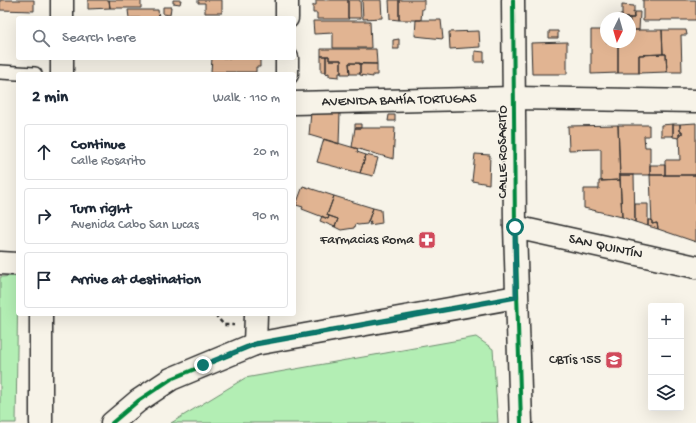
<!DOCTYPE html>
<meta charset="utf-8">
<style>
:root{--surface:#fff;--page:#f6f6f7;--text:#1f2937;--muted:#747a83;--line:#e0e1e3}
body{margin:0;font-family:"Gochi Hand",sans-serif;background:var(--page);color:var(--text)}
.controls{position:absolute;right:12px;bottom:12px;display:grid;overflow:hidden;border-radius:4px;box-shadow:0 4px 16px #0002}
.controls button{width:36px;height:36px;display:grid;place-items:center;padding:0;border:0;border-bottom:1px solid var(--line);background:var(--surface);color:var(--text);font:20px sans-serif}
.compass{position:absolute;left:600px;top:12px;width:36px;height:36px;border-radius:50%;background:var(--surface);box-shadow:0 4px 16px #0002;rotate:185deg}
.stop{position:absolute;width:12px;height:12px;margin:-9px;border:3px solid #0f766e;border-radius:50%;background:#fff}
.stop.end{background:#0f766e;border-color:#fff;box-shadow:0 1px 4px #0008}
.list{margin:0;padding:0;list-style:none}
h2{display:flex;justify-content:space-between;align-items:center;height:52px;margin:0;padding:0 16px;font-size:17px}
h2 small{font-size:13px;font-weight:400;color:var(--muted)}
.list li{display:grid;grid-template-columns:26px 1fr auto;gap:12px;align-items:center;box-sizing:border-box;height:56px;margin:0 8px 8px;padding:0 8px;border:1px solid var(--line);border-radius:4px}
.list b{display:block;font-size:15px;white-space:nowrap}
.list p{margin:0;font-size:13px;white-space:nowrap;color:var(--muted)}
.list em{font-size:13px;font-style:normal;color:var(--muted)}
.icon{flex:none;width:22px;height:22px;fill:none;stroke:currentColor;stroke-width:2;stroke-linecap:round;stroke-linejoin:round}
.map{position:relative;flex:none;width:696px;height:423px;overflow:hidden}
.search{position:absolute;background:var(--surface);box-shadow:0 4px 16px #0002;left:16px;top:16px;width:280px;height:44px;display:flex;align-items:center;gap:10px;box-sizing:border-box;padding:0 14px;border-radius:4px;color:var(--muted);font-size:15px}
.panel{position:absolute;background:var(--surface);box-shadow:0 4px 16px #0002;left:16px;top:72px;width:280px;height:244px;border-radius:4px}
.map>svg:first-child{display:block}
</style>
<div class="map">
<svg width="696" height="423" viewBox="0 0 696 423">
<rect width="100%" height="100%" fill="#f7f3e8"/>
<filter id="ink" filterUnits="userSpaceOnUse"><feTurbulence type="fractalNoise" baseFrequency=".025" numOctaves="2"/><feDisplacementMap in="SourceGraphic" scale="8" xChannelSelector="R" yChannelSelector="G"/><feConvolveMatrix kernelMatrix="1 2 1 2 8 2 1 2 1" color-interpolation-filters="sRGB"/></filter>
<g filter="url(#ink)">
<!-- green -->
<path fill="#b3eeb4" stroke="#6f8c70" d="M18,276L16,423H0V277Z
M476,337L493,349L498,423H171L245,378Z"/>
<!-- building -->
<path fill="#e1b492" stroke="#2b2b2b" d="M0,0H34V11L0,10Z
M88,0H109L110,8L88,9Z
M109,0H141V8H110Z
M173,0H181L180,4L173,3Z
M198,0H222V13H205V3H198Z
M316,0H348V18L349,19H317V13H313V5H316Z
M348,0H360L361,18H348Z
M362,0H381L382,18L363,19Z
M389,0H399V20L390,19Z
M399,0H424V9H422L421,20H399Z
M643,0H696V20H660V21H643Z
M622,5L634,6V18H622Z
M163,7H171L170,15L163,14Z
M128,10H158L159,18H129Z
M633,12H640L639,30H630V18H618V15H622V18H634Z
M416,20H441L443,39L415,36Z
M313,21H370L371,48H333V33L314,34Z
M591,30H606V42H618V73L591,74Z
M630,30H662L663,54L639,55V73H618V42H630Z
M662,30H686L687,35H681L682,72H667L666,54H663Z
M479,31L480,47L450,49L449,32Z
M549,31H558V38H549Z
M399,39V49H393V40Z
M567,42V74H532L531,43Z
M321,49H376L377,64L349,63L350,74H341V60H329V56H321Z
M475,51L484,52V62H475Z
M663,54H666L667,72L639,73V55Z
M321,56H326V72H321Z
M326,56H329V60H341V73H339V77L329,76V73L326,74Z
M212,58H260V67H256V72H211Z
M349,63H360V74H350Z
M360,64H377V75H373V77L360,75Z
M311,112L340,113L339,144L309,135Z
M389,115H395V121H388Z
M696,123V175H665V160H680L679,134H682V131H680V124Z
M355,124H361V128H355Z
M673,124H680V131H682V134H679V138L673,137Z
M673,124V136H661V125Z
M618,125H649V136H644L645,147H650V175H620Z
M618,125L620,180L601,181V149L569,150L568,126Z
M355,128H395L393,159L352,147Z
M324,139L358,149L357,152L366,155L360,173L317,162Z
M475,154L490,155L489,184L472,181Z
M366,155L378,158L373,176L360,173Z
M650,165H665V175H650Z
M620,175H634L635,222L622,217Z
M650,175H696V242L658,229L657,223L652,224Z
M620,180L622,217L584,208V189H599V181Z
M303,186L334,196L327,215L329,216L328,219L302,209L303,207L296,205Z
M334,196L373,208L367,224L358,225L355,224L354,228L341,230L335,227L338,219L327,215Z
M635,204H648V226L635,222Z
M373,208L381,210L382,223L369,225L371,221L368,222Z
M322,216L328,219L329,216L338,219L335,227L320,221Z
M648,220H652V224L657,223L658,229L648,226Z"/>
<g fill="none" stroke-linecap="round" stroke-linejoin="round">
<defs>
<path id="service" d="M0,72L35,74"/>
<g id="minor">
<path d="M62,0V18"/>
<path d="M287,0V18"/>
<path d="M513,0L515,227"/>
<path d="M62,58V74"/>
<path d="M287,58V74"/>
<path id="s1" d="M294,103L514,98L696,101"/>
<path d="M0,263L18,264"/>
<path d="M255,344L256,314"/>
<path d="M41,423V314"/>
</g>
<g id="tertiary">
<path d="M112,423L138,401L171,379L255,344L516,297"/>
<path id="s2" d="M521,423L515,227L696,267"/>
</g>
</defs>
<!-- service casing -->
<use href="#service" stroke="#2b2b2b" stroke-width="16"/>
<!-- minor casing -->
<use href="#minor" stroke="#2b2b2b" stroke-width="25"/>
<!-- tertiary casing -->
<use href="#tertiary" stroke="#2b2b2b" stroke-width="25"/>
<!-- path -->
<path stroke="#2b2b2b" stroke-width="2.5" stroke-dasharray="4 3" stroke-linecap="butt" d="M217,314V317L224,325H234"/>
<!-- service -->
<use href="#service" stroke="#f7f3e8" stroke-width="13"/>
<!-- minor -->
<use href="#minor" stroke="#f7f3e8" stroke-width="22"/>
<!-- tertiary -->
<use href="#tertiary" stroke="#f7f3e8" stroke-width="22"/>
<defs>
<path id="cycleway" d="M513,0L515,227L521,423
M112,423L138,401L171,379L255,344L516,297"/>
</defs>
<!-- cycleway casing -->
<use href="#cycleway" stroke="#f7f3e8" stroke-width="6"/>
<!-- cycleway -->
<use href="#cycleway" stroke="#00873e" stroke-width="4"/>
</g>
</g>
<g fill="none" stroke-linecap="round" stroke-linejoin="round" filter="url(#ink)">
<!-- route -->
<path stroke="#0f766e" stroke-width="5" d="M203,365L255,344L516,297L515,227"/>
</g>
<!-- icons -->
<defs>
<symbol id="pharmacy-square" viewBox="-11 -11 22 22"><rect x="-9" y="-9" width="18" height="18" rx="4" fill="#d1495b" stroke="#f7f3e8"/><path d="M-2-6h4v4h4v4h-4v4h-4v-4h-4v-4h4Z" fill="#fff"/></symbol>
<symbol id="school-square" viewBox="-11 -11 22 22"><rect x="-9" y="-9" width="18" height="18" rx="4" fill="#d1495b" stroke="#f7f3e8"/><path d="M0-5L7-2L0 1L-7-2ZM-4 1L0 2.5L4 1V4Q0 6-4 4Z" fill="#fff"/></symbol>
</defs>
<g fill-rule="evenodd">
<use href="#pharmacy-square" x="417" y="230" width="20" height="20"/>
<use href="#school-square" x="604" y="350" width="20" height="20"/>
</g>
<g text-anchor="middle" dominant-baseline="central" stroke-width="3" stroke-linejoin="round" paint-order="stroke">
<!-- street labels -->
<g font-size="14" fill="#2b2b2b" stroke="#f7f3e8">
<text stroke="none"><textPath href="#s1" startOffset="105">AVENIDA BAHÍA TORTUGAS</textPath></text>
<text transform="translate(503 152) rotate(-90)">CALLE ROSARITO</text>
<text stroke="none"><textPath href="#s2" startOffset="289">SAN QUINTÍN</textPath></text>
</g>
<!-- poi labels -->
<g font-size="14" fill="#2b2b2b" stroke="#f7f3e8" text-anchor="end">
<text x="414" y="240">Farmacias Roma</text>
<text x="601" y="360">CBTis 155</text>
</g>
</g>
</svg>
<div class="controls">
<button>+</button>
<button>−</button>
<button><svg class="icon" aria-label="layers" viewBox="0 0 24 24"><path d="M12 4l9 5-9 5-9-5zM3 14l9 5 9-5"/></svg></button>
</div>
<svg class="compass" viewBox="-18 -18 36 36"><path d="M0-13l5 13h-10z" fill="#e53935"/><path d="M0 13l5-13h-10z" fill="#747a83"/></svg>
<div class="stop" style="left:515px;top:227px"></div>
<div class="stop end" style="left:203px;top:365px"></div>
<div class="search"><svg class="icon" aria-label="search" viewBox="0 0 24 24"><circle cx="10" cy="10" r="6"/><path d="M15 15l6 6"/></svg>Search here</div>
<section class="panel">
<h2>2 min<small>Walk · 110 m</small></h2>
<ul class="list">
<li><svg class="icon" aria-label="ahead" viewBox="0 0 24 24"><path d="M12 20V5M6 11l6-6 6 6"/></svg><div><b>Continue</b><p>Calle Rosarito</p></div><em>20 m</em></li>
<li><svg class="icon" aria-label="right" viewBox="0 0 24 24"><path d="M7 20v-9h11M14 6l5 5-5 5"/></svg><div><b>Turn right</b><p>Avenida Cabo San Lucas</p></div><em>90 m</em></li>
<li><svg class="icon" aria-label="arrive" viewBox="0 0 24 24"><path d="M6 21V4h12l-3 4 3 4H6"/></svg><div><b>Arrive at destination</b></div></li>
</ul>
</section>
</div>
